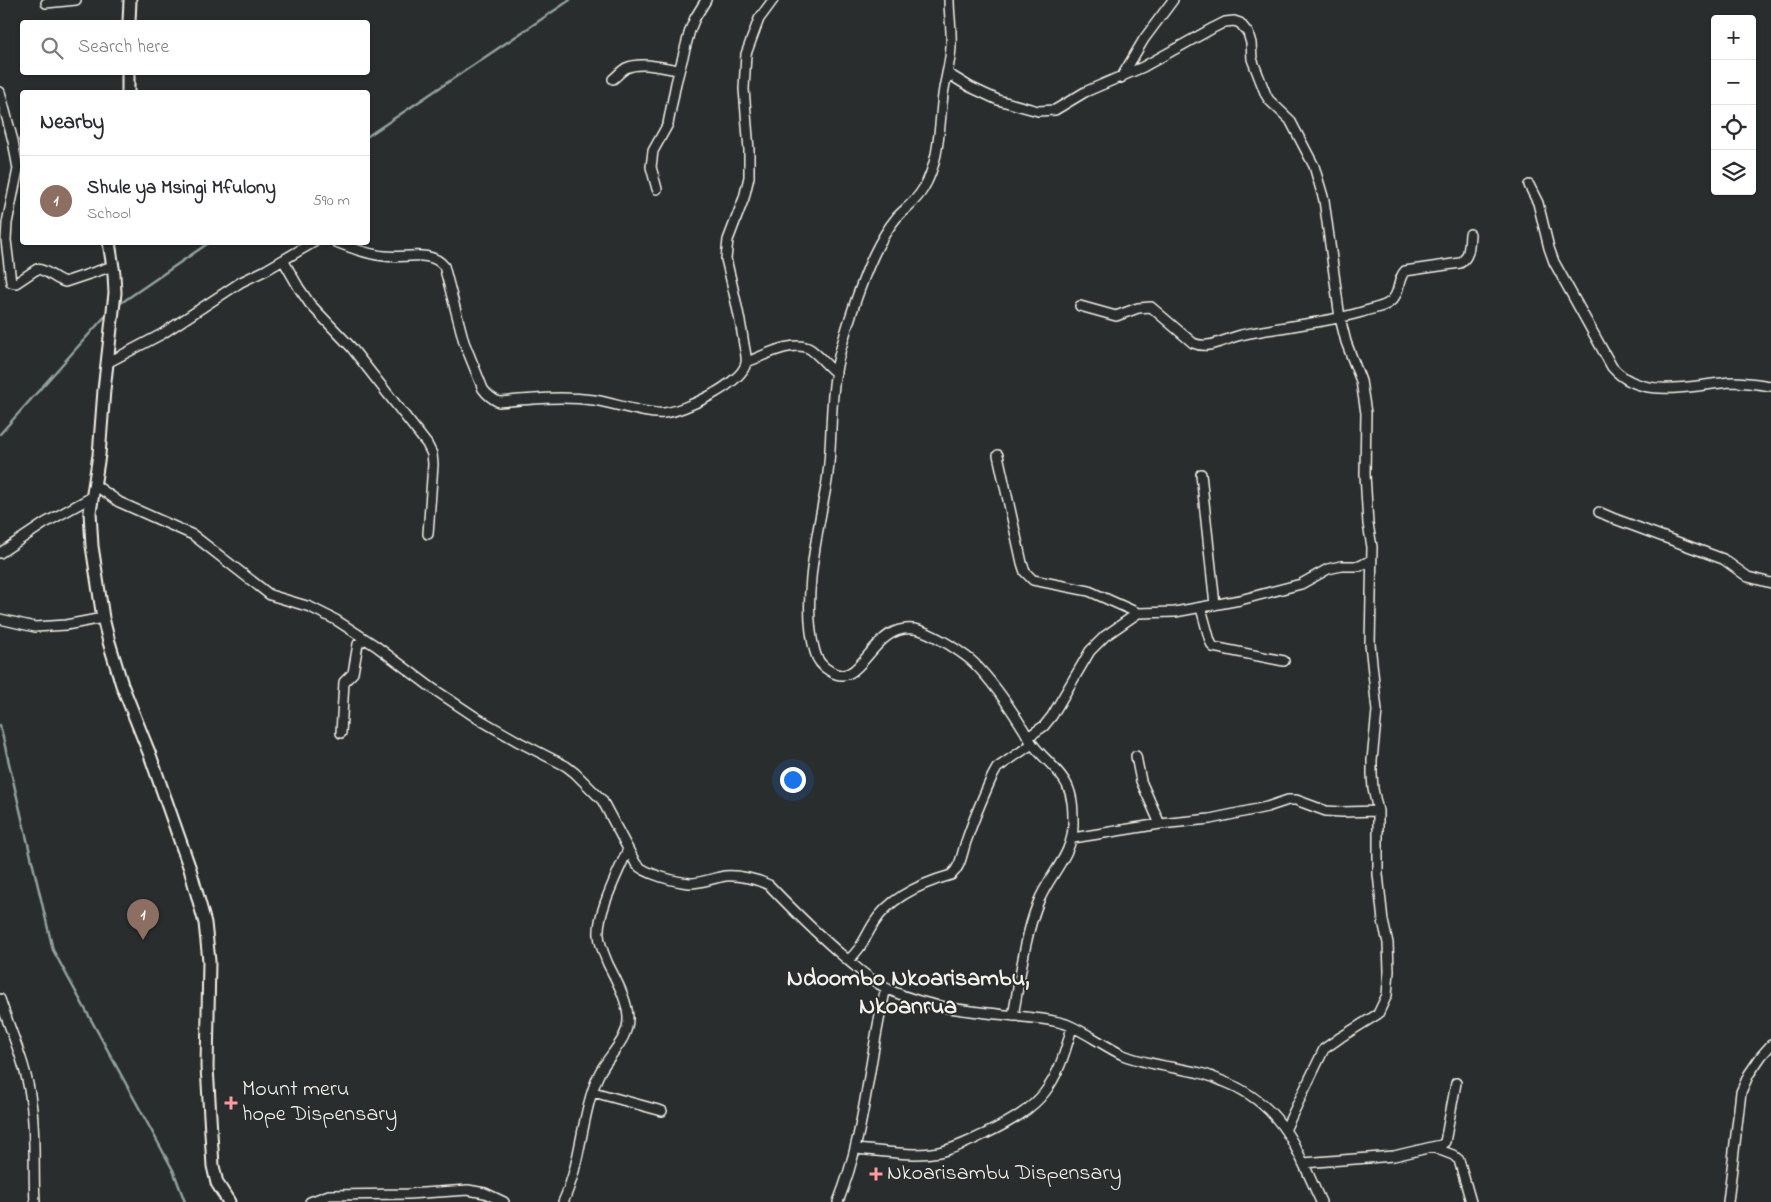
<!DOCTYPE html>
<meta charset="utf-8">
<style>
:root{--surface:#fff;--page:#f2f2f3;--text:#2b2b33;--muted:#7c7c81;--line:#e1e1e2;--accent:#0f766e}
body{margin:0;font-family:"Indie Flower",sans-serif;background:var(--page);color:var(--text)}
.controls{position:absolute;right:15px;top:15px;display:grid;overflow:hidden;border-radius:5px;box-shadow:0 1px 4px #0004}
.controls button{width:45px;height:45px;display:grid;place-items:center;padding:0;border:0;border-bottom:1px solid var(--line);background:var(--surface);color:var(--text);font:25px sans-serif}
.you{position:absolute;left:792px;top:779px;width:18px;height:18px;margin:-12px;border:4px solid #fff;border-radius:50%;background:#1a73e8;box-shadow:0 0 0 8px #1a73e833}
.badge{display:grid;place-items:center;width:32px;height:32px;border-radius:50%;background:var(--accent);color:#fff;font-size:16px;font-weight:700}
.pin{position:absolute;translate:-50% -41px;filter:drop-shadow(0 1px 2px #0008)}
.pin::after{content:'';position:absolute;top:26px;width:18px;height:15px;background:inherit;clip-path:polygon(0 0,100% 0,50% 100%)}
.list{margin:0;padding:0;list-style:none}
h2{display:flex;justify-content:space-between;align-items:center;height:65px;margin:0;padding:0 20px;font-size:21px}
h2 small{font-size:16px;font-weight:400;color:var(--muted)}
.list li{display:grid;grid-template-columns:32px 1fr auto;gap:15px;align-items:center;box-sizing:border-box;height:90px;padding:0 20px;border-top:1px solid var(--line)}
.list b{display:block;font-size:19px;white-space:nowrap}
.list p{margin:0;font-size:16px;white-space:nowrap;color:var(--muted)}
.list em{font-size:16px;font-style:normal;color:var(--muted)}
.icon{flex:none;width:28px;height:28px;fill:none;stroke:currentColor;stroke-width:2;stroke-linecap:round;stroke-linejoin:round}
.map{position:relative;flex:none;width:1771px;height:1202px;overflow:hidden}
.search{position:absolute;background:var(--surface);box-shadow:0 1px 4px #0004;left:20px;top:20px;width:350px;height:55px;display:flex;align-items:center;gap:12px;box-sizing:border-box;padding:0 18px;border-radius:5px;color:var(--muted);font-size:19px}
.panel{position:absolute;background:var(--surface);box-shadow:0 1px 4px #0004;left:20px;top:90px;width:350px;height:155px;border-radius:5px}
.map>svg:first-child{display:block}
</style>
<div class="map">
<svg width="1771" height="1202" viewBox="0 0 1771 1202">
<rect width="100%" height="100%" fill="#2a2d2e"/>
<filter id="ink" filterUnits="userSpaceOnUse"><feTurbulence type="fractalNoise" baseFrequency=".02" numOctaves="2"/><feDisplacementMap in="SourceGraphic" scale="10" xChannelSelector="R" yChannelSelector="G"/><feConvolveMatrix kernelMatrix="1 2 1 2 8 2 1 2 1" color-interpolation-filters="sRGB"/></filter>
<g filter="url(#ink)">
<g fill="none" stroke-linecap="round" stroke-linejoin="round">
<!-- stream -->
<path stroke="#90a19f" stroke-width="2.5" d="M368,136L570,0
M118,305L210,242
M0,434L108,313
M0,725L53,950L173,1170L185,1202"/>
<defs>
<path id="minor" d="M949,0C949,15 952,30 951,45C951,62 945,79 943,95C939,126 940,162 923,189C917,200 906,208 897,217C878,240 867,269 857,297C849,321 840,346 836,371C829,409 833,449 826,487C817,536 801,603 815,652C817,660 823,667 830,671C863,693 871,618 919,630C930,633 939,639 948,644C957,650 967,656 974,663C993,682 1010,707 1024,730C1027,735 1030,741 1034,746C1044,759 1060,770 1067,785C1073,797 1073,810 1073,823C1074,855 1049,874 1038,903C1024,939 1020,979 1013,1016
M46,3L76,0
M947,73L970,87L998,100L1038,111L1055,110L1085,92L1143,67L1213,28L1225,22L1234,21L1240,23L1248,33L1251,43L1252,59L1266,95L1269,100L1290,120L1314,166L1324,200L1340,318L1346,342L1361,381L1366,413L1365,474L1368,524L1372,547L1370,644L1377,711L1372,760V774L1373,789L1378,811V874L1383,921L1388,943L1389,971L1387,995L1378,1014L1341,1037L1324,1049L1285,1130
M1121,78L1144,39L1173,0
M613,79C617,76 621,71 626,68C641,61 663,68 679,70
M0,92L13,141L18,169L7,223L6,240L11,282L16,283L37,269C48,270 54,279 65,282L113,266
M1529,185L1538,203L1549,248L1554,262L1612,367C1642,402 1694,384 1733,382C1746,382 1758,384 1771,386
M657,189L651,167L653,151L668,124L676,83L690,30L695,18L706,0
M336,242C351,248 369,255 385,256C404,259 430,249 444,266L464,342L483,389C488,396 492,399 499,402C531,399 562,396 594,400C614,403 646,415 664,413C684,411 742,384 746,363C747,358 745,350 744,345C740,316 733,288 726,259L728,240L744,198L749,177V150L744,89L746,54L759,19L773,0
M283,260L299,288L310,304L351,347L427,444L432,454L433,464L428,534
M1080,306L1116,316L1138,308L1151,307L1193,343C1209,350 1225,339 1241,335C1281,326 1322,324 1362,312C1370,309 1380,308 1387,304C1402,295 1396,280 1405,271L1460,263C1470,257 1469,245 1470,234
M747,362C763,356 794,339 810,349C819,355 827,366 836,373
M107,363L162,334L241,282L266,270L314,242
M998,455L1022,563L1025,572L1033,580L1089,591L1138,613
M1201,474L1215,605
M95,485L119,502L193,535L270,595L310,607L336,620L376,646L432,688L477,718L519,742L566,766L575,773L602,800L636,864C645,874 676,882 690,883C702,883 713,878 725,876C739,875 757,879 769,885C793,910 817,934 843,956C858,969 874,983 892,991C936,1011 986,1012 1033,1018C1044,1019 1056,1021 1066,1024C1086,1032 1104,1046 1123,1055C1148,1065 1175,1067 1200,1073C1209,1075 1217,1079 1225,1082C1283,1105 1297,1150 1321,1202
M1599,512L1615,519L1723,559L1748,577L1771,583
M0,553L45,523L92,497
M1201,608L1210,641L1213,647L1284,661
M0,619L35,627L66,625L103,618
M341,733L344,682L353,673L358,644L365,639
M1028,737L1044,726L1052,716L1090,651L1105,636L1138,613L1175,612L1240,600L1301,584L1328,569L1341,566H1360L1371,560
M1136,756L1141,781L1160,824
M1073,838L1160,824L1210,819L1267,807L1288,800H1296L1326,811L1342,812L1378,811
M848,960C861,950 865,937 874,923C890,897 923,883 951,875C962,866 962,851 967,839C974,818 983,797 992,777L997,768L1032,744
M0,999C11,1033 27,1066 31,1102C36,1135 33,1169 35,1202
M593,1092L662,1111
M1432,1147L1441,1145L1445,1142L1456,1083
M855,1149C882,1151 912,1157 939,1152C955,1149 971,1140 985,1134C1043,1106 1056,1088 1072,1027
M1303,1163L1394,1156L1432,1147L1453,1155L1459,1160L1471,1202
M310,1202L329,1195L408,1194L468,1190L485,1193L504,1202
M563,1202C582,1162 581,1113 599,1074C608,1055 629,1040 628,1017C627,999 616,980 608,964C604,954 600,946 599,935C597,912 619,871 628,849
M838,1202C866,1133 868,1060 886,988
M1728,1202L1741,1092L1749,1074L1762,1055L1771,1045"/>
<path id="tertiary" d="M129,22L130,0
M128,92V72
M109,242L114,274L115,293L104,390L99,455L90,512L92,546L103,618L109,642L122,685L150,755L190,869L205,923L209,961L207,1067L213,1166L217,1183L229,1202"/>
</defs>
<!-- minor casing -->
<use href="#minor" stroke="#f4f1e8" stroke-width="12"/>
<!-- tertiary casing -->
<use href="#tertiary" stroke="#f4f1e8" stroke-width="15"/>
<!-- minor -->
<use href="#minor" stroke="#2a2d2e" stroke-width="9"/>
<!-- tertiary -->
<use href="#tertiary" stroke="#2a2d2e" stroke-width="11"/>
</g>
</g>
<!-- markers -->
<g fill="#ff9aa2" stroke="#2a2d2e" stroke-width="2">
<path d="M228.5 1095.5h5v5h5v5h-5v5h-5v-5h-5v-5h5z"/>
<path d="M873.5 1166.5h5v5h5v5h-5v5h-5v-5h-5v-5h5z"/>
</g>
<g text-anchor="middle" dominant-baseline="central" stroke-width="4" stroke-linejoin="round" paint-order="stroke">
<!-- poi labels -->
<g font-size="22" fill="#f4f1e8" stroke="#2a2d2e" text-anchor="start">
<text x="242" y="1090">Mount meru<tspan x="242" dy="25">hope Dispensary</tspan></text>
<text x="887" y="1174">Nkoarisambu Dispensary</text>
</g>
<!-- neighbourhood labels -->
<g font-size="24" font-weight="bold" fill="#f4f1e8" stroke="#2a2d2e">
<text x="908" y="979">Ndoombo Nkoarisambu,<tspan x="908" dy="28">Nkoanrua</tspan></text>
</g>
</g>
</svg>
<div class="controls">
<button>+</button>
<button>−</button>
<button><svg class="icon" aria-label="locate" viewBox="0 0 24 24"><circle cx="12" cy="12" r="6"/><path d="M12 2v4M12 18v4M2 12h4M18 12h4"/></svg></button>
<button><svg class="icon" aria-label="layers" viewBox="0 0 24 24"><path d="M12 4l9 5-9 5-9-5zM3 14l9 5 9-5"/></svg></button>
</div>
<div class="you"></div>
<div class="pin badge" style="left:143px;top:940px;background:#8d6e63">1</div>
<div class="search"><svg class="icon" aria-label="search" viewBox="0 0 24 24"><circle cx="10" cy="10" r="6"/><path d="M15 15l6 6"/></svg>Search here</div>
<section class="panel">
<h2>Nearby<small></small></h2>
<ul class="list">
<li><span class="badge" style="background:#8d6e63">1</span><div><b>Shule ya Msingi Mfulony</b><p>School</p></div><em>590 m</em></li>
</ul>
</section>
</div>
